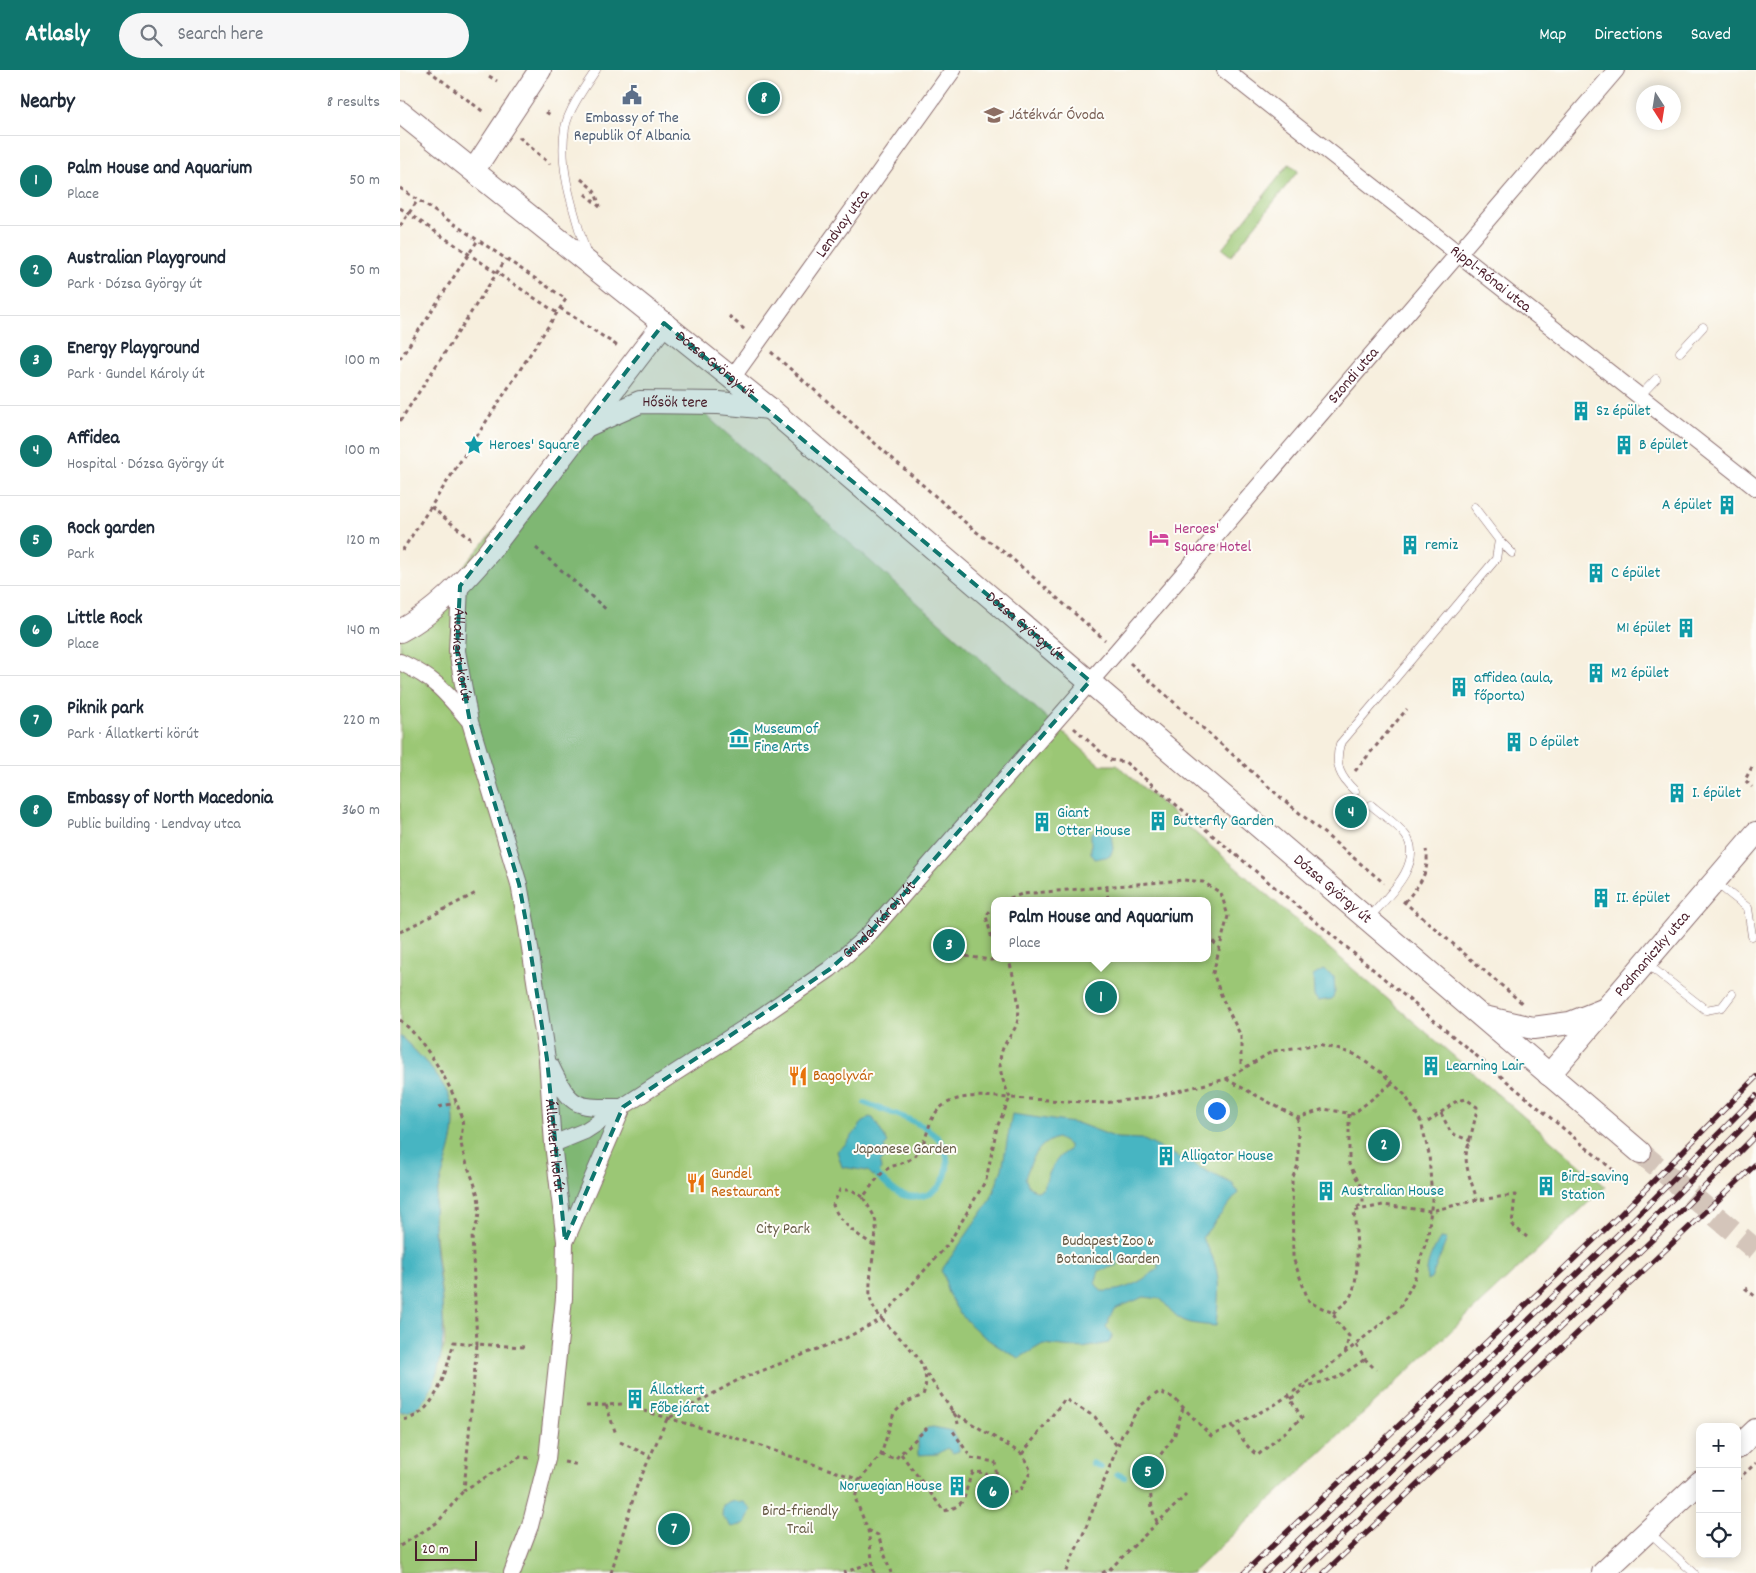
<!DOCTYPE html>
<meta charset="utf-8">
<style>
:root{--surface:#fff;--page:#f6f6f7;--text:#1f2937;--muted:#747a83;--line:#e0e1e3;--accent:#0f766e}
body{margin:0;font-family:Dekko,sans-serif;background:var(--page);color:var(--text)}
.controls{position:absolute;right:15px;bottom:15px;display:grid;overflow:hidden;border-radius:10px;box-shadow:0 2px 12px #0003}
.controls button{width:45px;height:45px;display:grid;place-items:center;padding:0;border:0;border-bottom:1px solid var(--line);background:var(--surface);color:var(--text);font:25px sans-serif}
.compass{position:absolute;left:1236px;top:15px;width:45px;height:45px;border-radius:50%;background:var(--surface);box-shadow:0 2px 12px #0003;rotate:168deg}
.scale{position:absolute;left:15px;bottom:12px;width:62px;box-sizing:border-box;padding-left:5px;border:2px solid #4a1f2b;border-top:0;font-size:14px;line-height:18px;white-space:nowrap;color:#4a1f2b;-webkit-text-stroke:4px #fdfcf7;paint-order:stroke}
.you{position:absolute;left:816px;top:1040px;width:18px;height:18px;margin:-12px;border:4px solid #fff;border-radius:50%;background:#1a73e8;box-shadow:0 0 0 8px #1a73e833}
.badge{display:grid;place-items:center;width:32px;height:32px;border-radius:50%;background:var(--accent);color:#fff;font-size:16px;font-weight:700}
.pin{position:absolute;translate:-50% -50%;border:2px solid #fff;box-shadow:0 1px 5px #0006}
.popup{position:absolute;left:591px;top:827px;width:220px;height:65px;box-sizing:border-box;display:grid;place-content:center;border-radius:10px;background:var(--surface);filter:drop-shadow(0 1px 4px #0005);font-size:16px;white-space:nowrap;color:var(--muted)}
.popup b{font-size:19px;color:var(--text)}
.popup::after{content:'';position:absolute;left:50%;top:100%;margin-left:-10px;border:10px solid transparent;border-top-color:var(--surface)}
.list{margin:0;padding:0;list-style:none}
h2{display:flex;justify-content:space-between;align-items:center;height:65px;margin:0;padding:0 20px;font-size:21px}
h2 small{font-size:16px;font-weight:400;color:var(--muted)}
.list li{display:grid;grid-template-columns:32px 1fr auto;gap:15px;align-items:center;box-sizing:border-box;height:90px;padding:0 20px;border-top:1px solid var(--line)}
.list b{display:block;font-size:19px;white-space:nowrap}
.list p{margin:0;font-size:16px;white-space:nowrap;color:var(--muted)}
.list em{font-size:16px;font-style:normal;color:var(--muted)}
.icon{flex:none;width:28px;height:28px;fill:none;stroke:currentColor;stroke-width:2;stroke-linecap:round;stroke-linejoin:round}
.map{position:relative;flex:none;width:1356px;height:1503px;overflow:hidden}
header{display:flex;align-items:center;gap:30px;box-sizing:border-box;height:70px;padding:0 25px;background:var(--accent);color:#fff}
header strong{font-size:24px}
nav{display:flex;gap:28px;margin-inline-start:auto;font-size:18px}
.search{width:350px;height:45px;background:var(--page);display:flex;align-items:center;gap:12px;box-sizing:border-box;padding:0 18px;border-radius:28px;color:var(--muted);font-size:19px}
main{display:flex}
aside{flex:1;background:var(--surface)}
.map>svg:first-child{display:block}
</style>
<header>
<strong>Atlasly</strong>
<div class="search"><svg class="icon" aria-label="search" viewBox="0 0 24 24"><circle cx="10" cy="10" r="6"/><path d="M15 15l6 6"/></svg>Search here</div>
<nav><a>Map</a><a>Directions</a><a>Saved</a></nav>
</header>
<main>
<aside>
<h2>Nearby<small>8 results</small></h2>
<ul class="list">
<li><span class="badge">1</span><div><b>Palm House and Aquarium</b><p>Place</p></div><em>50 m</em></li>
<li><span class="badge">2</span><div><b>Australian Playground</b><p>Park · Dózsa György út</p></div><em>50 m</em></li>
<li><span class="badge">3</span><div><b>Energy Playground</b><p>Park · Gundel Károly út</p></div><em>100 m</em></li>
<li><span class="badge">4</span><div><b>Affidea</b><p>Hospital · Dózsa György út</p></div><em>100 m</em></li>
<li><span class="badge">5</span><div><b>Rock garden</b><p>Park</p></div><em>120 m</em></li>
<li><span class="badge">6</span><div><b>Little Rock</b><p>Place</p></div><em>140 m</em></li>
<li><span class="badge">7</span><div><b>Piknik park</b><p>Park · Állatkerti körút</p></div><em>220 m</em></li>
<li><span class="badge">8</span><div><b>Embassy of North Macedonia</b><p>Public building · Lendvay utca</p></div><em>360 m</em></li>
</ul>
</aside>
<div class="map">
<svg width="1356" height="1503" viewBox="0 0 1356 1503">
<rect width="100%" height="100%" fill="#fdfcf7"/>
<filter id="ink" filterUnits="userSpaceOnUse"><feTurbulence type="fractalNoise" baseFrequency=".02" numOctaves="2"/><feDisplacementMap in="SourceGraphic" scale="10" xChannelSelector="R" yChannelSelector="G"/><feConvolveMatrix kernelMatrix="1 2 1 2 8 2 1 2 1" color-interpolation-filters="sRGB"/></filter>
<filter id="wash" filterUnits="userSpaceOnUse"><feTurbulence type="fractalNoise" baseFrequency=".0096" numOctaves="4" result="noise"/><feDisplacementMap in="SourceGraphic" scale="20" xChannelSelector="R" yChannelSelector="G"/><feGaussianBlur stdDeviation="1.12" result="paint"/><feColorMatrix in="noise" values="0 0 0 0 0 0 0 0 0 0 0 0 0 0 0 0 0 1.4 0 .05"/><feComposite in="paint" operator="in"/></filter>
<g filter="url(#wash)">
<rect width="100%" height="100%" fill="#f7efde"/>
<!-- green -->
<path fill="#9bc775" stroke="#727350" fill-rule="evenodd" d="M889,94L898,101L831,186L822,179Z
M299,339L700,695H717L1205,1117L792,1503H0V1342L4,1343C13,1328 40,1290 44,1277C46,1268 44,1256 43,1247C42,1213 34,1178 34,1144C34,1108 61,1072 52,1036C46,1011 18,983 0,966V561L13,555L185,356L253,340ZM595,831H807V888H595Z"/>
<!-- water -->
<path fill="#47b5c2" stroke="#486a76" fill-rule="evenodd" d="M701,757L711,764L713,779L710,786L695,789L691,783V763Z
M923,900L934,907L935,922L932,929L918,931L914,926L913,906Z
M0,966C18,983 46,1011 52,1035C61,1071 36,1108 34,1143C32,1204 59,1264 29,1322C23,1333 14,1343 0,1342Z
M612,1044L680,1054L717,1068L742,1069L833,1114L838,1123L802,1168C823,1199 819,1220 816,1256C785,1253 781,1254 761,1229L744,1227L714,1239L706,1257L713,1265L709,1273L683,1278L643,1274L619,1288C591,1274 561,1253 548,1223C544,1215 548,1209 541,1201L590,1131L602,1099ZM657,1068L669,1075V1080C656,1085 647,1106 644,1118L638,1121L629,1117L625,1108C632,1089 637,1074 657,1068ZM728,1186L732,1188L745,1186L758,1193V1198C744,1211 721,1223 701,1221L695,1213L699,1201L718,1195L717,1191Z
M469,1047L473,1048L488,1073L484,1077L487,1086L480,1093L481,1100L473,1106L468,1101L442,1097L437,1081C451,1073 456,1056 469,1047Z
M1041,1168L1047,1169L1031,1209L1027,1211C1025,1195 1032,1181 1041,1168Z
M533,1357L553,1361L559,1376V1381L553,1383L547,1378L538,1384L518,1385V1367L527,1358Z
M333,1431L344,1432L351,1440L345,1454L332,1457L322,1446L323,1435Z"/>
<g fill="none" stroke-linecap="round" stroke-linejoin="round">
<!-- stream -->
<path stroke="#47b5c2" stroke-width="6" d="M465,1033C486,1041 511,1048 529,1060C563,1083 547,1137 503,1125C494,1123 483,1110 476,1104
M692,1393L701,1397
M717,1404L724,1407"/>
</g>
</g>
<g filter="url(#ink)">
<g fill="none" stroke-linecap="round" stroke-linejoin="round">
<!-- secondary-tunnel -->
<path stroke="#d4c5ba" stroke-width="22" stroke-dasharray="22 11" stroke-linecap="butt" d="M1240,1082L1356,1180"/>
<defs>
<path id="lane" d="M186,183C175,143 158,101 165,58C168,40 186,15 196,0
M1280,282L1303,257
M1239,327L1256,309
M1074,437L1099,470L1112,483
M955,721C940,707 934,695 940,674L1096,489L1099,470
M1315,812L1348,838L1352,866
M969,848C986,828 1025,794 1006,766C998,754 981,744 971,735
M1247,894L1306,940L1322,937L1332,924
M1249,1462L1294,1503"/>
<g id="street">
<path id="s1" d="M825,0L1356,418"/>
<path id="s2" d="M332,308L553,0"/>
<path id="s3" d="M60,516L57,581L70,652L119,814L126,852L147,989L153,1074L165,1171L164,1228L147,1389L130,1456L112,1503"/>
<path d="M0,592C35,609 44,620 68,649"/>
<path d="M151,996C172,1040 176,1037 223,1037"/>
<path id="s4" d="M153,1074L185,1061L343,959L430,899L468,865L717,581L1216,0"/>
<path d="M166,1170L223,1037"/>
</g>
<g id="secondary">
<path id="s5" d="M0,42L369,338L1240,1082"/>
<path d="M74,100L140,0"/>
<path id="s6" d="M186,356L240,332L319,333L369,338"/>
<path d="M0,561C36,542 62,513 88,483L264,253"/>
<path d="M1084,947L1133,958L1170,953L1203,940"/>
<path id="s7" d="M1149,1005L1356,763"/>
<path d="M1337,1378L1356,1360"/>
<path d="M1203,1503L1300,1412"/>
</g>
</defs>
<!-- lane casing -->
<use href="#lane" stroke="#87686a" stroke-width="9"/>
<!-- street casing -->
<use href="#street" stroke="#87686a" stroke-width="18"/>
<!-- secondary casing -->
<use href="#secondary" stroke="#87686a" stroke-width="24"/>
<!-- path -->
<path stroke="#87686a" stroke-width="3" stroke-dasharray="4 4" stroke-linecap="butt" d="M28,0L85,43
M89,6L97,11
M146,42L152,46
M119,67L150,94
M181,109L194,120L200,136
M0,118L166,229L0,484
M185,124L200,137
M0,138L157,243
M0,156L18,130
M160,238L219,277
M329,246L345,260
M371,282L574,460L609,486L705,570
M0,289L78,170
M0,351L106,189
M31,437L71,469
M136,478L208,541
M730,593L879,726L984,813
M674,658L710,690L725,692L731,697L1213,1100
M1352,697L1345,710L1352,717
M955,701L1007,639
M707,817L708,831
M602,831L622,824L784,810L803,812L821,823L828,846L813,903L823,930L841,966V998
M1003,831L1122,933
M1005,832C1018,816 1031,802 1026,780
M595,835L586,846L592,869L595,873
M807,857L809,867L819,878
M0,862L76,823
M558,885L590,890L608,889
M0,950C24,969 55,1019 62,1050C64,1057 60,1066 61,1073C67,1107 91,1129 72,1165L77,1274L54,1272C46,1300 36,1348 0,1350
M826,1009L898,1048L924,1039L953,1044L992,1013
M39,1037L55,1033
M1041,1043L1051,1063L1071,1071
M949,1044V1094L963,1120V1133L954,1140
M898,1048V1095L892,1109L893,1188L909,1232L933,1243L937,1252L949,1266L945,1284
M1028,1052L1055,1032L1066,1029L1077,1037C1075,1052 1071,1065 1067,1079C1063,1095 1073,1115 1077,1130
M463,1127L452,1120H440L433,1135C439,1152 458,1166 474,1175
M1345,1218L1356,1227
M933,1243C938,1238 944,1235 948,1230C962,1213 956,1161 954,1141L983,1135L1031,1141L1077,1130L1115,1125L1112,1155L1127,1167
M956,1275L965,1289L976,1300
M124,1277L77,1274L64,1420L120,1387L129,1388
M527,1304L557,1348L558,1354
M891,1329L907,1316L939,1307L965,1289
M206,1335L216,1364
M186,1336L224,1334
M244,1341L349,1372L460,1410
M551,1341L622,1384L631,1401L620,1421L599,1425L595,1392L571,1388L553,1361
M832,1356C842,1365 847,1380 858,1385L902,1348L888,1325
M220,1372L250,1386
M501,1384L544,1441C572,1434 561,1423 573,1403L584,1402L596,1413
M622,1384L665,1329L695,1347L717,1376
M481,1385L495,1389L527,1358
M164,1392L179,1395
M1337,1410L1356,1393
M757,1452L752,1439L750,1418L751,1397L774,1367L783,1338
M468,1460L478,1465L491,1503
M0,1476L38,1452L64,1420
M211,1503L237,1416L267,1349L338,1310L446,1268L480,1250L549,1173L586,1110L597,1057L610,1028L703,1033L754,1027L826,1009L873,981L920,974L954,984L982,1003L1005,1025L1021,1052L1029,1084L1032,1130L1028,1165L1013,1213L999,1239L923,1301L873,1336L811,1366L774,1328L759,1322L740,1336L722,1365L685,1460L665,1503
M443,1503L473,1492
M474,1503L468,1460L455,1428L460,1410L481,1385L494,1343L505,1333L523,1325C538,1285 487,1267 472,1234C465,1219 477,1173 476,1154C476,1146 467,1135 463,1127C470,1119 479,1103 489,1098C498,1093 509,1093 516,1084C525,1075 527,1060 532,1049C545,1021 585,1026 610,1028C603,1011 595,994 604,976C609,966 616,960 618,949C621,934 613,903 608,888
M702,1503L710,1499L786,1425"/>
<!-- lane -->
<use href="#lane" stroke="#fff" stroke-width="8"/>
<!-- street -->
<use href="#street" stroke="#fff" stroke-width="16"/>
<!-- secondary -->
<use href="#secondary" stroke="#fff" stroke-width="22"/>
<defs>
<path id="rail" d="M844,1503L1221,1144L1356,1007
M864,1503L1231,1152L1356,1026
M884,1503L1241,1161L1356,1044
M903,1503L1252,1170L1356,1065
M924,1503L1356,1094"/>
</defs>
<!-- rail casing -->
<use href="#rail" stroke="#4a1f2b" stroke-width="5.5"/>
<!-- rail -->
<use href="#rail" stroke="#fdfcf7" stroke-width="4" stroke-dasharray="11" stroke-linecap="butt"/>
</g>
</g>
<!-- marked area -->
<path fill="#0f766e" fill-opacity="0.2" stroke="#0f766e" stroke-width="4" stroke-dasharray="10 6" stroke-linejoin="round" d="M264,253L690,611L468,865L430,899L223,1037L165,1171L147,989L126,852L119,814L70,652L57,581L60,516Z"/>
<!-- icons -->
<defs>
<symbol id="civic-bare" viewBox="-9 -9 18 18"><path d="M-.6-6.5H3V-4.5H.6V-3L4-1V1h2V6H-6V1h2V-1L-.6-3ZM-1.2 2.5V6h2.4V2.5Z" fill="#5c6f8a" stroke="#fdfcf7" stroke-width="2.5" paint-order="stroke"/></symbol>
<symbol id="school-bare" viewBox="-9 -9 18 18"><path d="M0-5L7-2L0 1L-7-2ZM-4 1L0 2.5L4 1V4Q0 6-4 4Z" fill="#8d6e63" stroke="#fdfcf7" stroke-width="2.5" paint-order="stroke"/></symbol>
<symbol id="building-bare" viewBox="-9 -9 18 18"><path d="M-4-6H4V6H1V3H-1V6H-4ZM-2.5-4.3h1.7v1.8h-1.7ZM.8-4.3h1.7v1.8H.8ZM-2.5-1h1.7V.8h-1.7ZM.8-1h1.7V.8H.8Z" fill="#0f9aa8" stroke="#fdfcf7" stroke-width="2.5" paint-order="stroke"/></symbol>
<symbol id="sight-bare" viewBox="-9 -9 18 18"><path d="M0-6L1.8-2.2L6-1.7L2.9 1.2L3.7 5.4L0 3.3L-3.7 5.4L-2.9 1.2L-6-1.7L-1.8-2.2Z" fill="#0f9aa8" stroke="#fdfcf7" stroke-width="2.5" paint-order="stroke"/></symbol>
<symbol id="hotel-bare" viewBox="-9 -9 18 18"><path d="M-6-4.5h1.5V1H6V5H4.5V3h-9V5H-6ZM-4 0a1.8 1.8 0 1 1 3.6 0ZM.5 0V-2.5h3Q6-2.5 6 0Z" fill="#d1479c" stroke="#fdfcf7" stroke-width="2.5" paint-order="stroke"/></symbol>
<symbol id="museum-bare" viewBox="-9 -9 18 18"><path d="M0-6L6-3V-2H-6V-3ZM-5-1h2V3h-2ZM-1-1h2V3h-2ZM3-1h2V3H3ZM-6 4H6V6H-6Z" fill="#0f9aa8" stroke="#fdfcf7" stroke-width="2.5" paint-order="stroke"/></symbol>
<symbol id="restaurant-bare" viewBox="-9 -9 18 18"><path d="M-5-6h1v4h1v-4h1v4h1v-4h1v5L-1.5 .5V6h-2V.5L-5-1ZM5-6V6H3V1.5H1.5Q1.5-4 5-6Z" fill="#e8710a" stroke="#fdfcf7" stroke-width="2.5" paint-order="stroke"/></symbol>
</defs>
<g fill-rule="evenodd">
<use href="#civic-bare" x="218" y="11" width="28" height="28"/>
<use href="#school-bare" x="580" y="31" width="28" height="28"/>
<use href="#building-bare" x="1167" y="327" width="28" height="28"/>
<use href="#sight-bare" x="60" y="361" width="28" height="28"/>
<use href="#building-bare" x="1210" y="361" width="28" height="28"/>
<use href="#building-bare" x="1313" y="421" width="28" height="28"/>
<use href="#hotel-bare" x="745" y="454" width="28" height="28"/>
<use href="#building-bare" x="996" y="461" width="28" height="28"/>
<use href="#building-bare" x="1182" y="489" width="28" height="28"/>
<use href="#building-bare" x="1272" y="544" width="28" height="28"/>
<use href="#building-bare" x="1182" y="589" width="28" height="28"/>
<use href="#building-bare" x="1045" y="603" width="28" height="28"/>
<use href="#museum-bare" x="325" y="654" width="28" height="28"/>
<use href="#building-bare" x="1100" y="658" width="28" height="28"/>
<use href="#building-bare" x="1263" y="709" width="28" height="28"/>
<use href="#building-bare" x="744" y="737" width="28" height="28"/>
<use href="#building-bare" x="628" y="738" width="28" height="28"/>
<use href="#building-bare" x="1187" y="814" width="28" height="28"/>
<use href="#building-bare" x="1017" y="982" width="28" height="28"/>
<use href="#restaurant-bare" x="384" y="992" width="28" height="28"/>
<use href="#building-bare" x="752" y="1072" width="28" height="28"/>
<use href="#restaurant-bare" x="282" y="1099" width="28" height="28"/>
<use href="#building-bare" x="1132" y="1102" width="28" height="28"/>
<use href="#building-bare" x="912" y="1107" width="28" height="28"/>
<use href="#building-bare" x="221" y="1315" width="28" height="28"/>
<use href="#building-bare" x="543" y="1402" width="28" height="28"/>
</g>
<g text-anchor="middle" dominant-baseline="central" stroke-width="4" stroke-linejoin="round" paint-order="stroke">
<!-- education labels -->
<g font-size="16" fill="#785e54" stroke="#fdfcf7" text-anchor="start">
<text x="609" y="45">Játékvár Óvoda</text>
</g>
<!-- service labels -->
<g font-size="16" fill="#4e5e75" stroke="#fdfcf7">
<text x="232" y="48">Embassy of The<tspan x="232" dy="18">Republik Of Albania</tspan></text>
</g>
<!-- street labels -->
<g font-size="16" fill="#4a1f2b" stroke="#fdfcf7">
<text stroke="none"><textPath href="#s2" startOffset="190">Lendvay utca</textPath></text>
<text stroke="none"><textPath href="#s1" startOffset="338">Rippl-Rónai utca</textPath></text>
<text stroke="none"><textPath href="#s5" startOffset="404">Dózsa György út</textPath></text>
<text stroke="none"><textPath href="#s4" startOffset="1120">Szondi utca</textPath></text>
<text stroke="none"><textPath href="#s6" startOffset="94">Hősök tere</textPath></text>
<text stroke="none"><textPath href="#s5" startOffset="809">Dózsa György út</textPath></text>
<text stroke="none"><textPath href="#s3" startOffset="69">Állatkerti körút</textPath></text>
<text stroke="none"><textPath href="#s5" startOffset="1214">Dózsa György út</textPath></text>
<text stroke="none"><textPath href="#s4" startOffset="398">Gundel Károly út</textPath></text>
<text stroke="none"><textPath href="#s7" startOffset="159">Podmaniczky utca</textPath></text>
<text stroke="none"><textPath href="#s3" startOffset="571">Állatkerti körút</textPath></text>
</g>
<!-- culture labels -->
<g font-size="16" fill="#0d838f" stroke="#fdfcf7" text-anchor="start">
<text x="1196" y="341">Sz épület</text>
<text x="89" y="375">Heroes' Square</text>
<text x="1239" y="375">B épület</text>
<text x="1312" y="435" text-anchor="end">A épület</text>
<text x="1025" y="475">remiz</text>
<text x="1211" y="503">C épület</text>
<text x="1271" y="558" text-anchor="end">M1 épület</text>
<text x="1211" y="603">M2 épület</text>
<text x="1074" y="608">affidea (aula,<tspan x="1074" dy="18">főporta)</tspan></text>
<text x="354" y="659">Museum of<tspan x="354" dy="18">Fine Arts</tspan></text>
<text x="1129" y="672">D épület</text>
<text x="1292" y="723">I. épület</text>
<text x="657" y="743">Giant<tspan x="657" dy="18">Otter House</tspan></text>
<text x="773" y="751">Butterfly Garden</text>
<text x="1216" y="828">II. épület</text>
<text x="1046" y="996">Learning Lair</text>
<text x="781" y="1086">Alligator House</text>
<text x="1161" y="1107">Bird-saving<tspan x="1161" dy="18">Station</tspan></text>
<text x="941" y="1121">Australian House</text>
<text x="250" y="1320">Állatkert<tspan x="250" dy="18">Főbejárat</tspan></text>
<text x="542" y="1416" text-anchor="end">Norwegian House</text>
</g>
<!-- hotel labels -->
<g font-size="16" fill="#b23c85" stroke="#fdfcf7" text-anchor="start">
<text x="774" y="459">Heroes'<tspan x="774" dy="18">Square Hotel</tspan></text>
</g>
<!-- food labels -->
<g font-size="16" fill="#c56008" stroke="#fdfcf7" text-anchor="start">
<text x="413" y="1006">Bagolyvár</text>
<text x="311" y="1104">Gundel<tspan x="311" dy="18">Restaurant</tspan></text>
</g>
<!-- park labels -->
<g font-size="16" fill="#665a45" stroke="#fdfcf7">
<text x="505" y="1079">Japanese Garden</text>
<text x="383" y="1159">City Park</text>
<text x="708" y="1171">Budapest Zoo &amp;<tspan x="708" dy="18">Botanical Garden</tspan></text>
<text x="400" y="1441">Bird-friendly<tspan x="400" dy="18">Trail</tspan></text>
</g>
</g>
</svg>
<div class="controls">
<button>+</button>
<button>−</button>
<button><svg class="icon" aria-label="locate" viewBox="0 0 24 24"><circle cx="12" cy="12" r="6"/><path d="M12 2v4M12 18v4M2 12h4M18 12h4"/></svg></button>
</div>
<svg class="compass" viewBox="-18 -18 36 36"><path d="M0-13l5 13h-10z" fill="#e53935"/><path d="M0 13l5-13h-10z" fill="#747a83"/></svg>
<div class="scale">20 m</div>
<div class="you"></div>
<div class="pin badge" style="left:701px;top:927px">1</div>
<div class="popup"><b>Palm House and Aquarium</b>Place</div>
<div class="pin badge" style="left:984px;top:1075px">2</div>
<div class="pin badge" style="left:549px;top:875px">3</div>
<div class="pin badge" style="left:951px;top:742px">4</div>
<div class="pin badge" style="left:748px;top:1402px">5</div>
<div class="pin badge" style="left:593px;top:1422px">6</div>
<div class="pin badge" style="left:274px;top:1459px">7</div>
<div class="pin badge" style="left:364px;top:28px">8</div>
</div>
</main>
